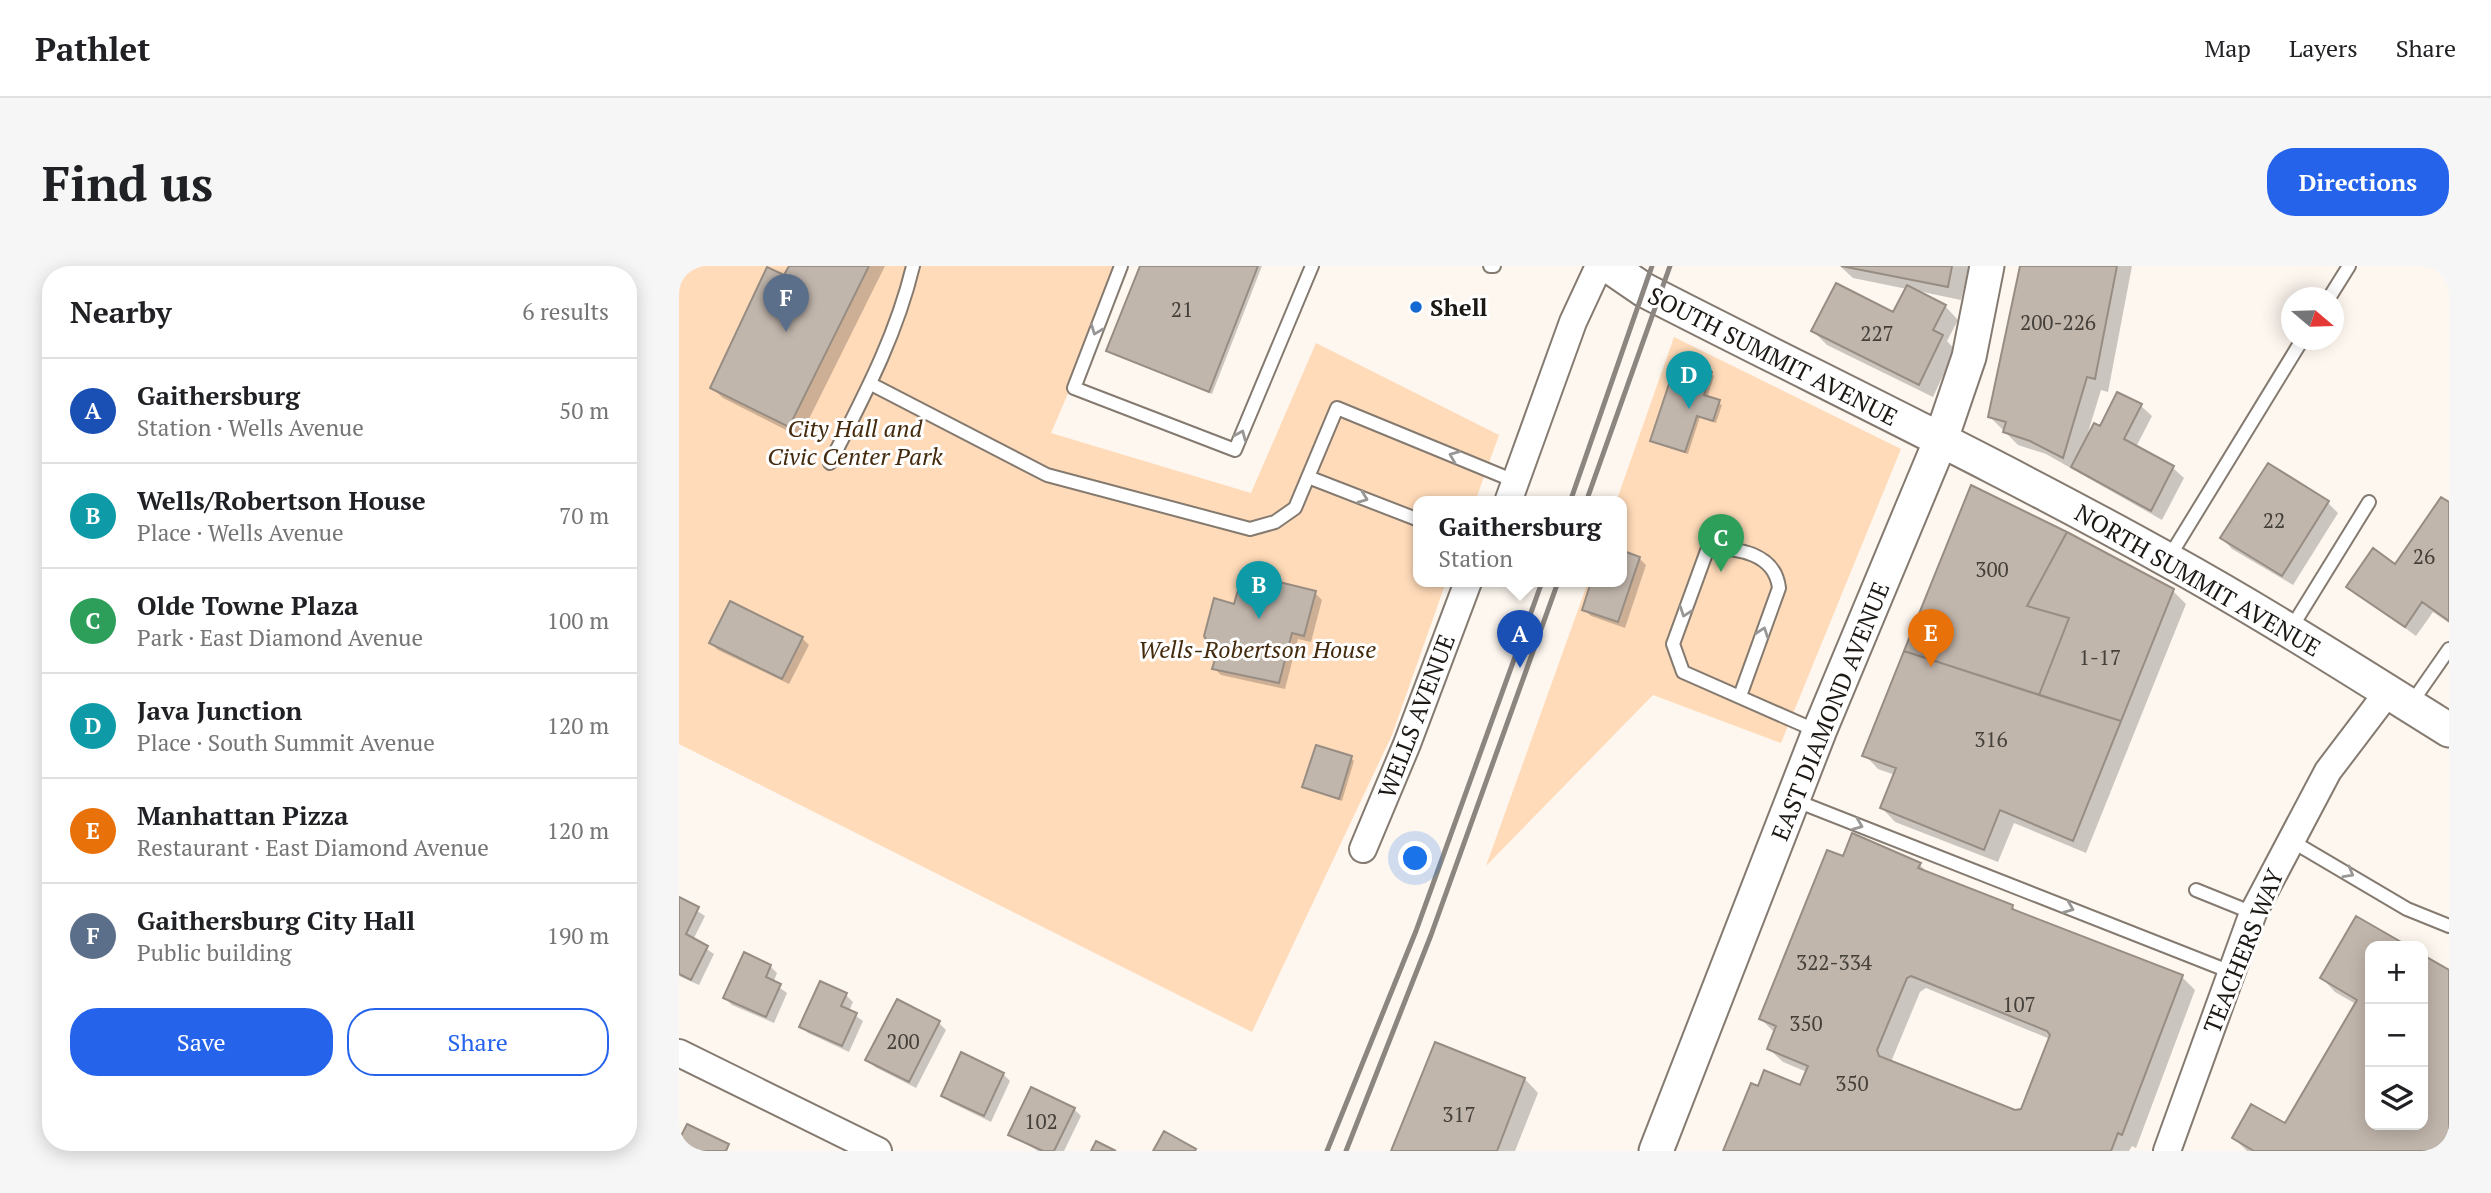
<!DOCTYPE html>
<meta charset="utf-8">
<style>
:root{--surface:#fff;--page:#f6f6f6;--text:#202124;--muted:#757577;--line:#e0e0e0;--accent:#2563eb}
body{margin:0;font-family:"PT Serif",serif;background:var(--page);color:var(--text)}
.controls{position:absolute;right:21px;bottom:21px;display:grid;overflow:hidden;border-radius:14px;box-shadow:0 4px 18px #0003}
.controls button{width:63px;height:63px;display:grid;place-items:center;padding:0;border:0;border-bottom:2px solid var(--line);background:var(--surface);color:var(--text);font:35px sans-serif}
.compass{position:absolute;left:1602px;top:21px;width:63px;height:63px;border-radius:50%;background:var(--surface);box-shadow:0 4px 18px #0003;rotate:109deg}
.you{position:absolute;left:737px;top:593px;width:24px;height:24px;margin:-18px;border:5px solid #fff;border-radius:50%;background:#1a73e8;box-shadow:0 0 0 10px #1a73e833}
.badge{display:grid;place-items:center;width:46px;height:46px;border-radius:50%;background:var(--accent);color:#fff;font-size:23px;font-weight:700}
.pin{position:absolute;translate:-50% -58px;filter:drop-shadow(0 2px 4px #0008)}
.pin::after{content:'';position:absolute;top:37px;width:24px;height:21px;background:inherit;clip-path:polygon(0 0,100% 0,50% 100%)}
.popup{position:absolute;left:734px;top:230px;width:214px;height:91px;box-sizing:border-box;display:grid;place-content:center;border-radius:14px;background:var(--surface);filter:drop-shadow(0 2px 5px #0005);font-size:23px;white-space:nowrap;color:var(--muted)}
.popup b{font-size:26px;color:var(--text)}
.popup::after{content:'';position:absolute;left:50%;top:100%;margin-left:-14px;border:14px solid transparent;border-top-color:var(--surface)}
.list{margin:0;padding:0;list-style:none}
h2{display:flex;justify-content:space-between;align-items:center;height:91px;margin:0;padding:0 28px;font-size:30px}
h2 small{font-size:23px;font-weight:400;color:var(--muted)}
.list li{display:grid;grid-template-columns:46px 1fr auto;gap:21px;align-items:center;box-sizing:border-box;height:105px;padding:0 28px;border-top:2px solid var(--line)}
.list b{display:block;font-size:26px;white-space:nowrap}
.list p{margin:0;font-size:23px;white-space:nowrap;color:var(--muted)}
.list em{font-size:23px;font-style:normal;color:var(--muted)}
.actions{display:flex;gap:14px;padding:21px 28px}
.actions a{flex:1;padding:16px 0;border:2px solid var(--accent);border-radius:28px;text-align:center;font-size:24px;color:var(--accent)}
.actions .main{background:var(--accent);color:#fff}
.icon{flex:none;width:38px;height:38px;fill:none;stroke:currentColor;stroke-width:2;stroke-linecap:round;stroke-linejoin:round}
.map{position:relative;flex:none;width:1770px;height:885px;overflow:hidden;border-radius:28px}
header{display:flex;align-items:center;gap:42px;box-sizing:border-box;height:98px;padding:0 35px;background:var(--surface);border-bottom:2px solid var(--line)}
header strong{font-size:33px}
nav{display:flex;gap:38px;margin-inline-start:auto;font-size:24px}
.intro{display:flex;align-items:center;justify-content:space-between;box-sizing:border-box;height:168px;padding:0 42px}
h1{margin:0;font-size:49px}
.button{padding:18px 32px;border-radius:28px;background:var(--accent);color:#fff;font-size:24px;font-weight:700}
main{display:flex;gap:42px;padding:0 42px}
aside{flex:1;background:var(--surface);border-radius:28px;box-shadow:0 4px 18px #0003}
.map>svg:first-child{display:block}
</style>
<header>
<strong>Pathlet</strong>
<nav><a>Map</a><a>Layers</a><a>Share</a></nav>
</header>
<div class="intro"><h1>Find us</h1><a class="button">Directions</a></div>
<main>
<aside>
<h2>Nearby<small>6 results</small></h2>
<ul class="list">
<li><span class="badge" style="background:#1a4fb4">A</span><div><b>Gaithersburg</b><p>Station · Wells Avenue</p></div><em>50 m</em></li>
<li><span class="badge" style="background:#0f9aa8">B</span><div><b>Wells/Robertson House</b><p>Place · Wells Avenue</p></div><em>70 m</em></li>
<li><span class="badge" style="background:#2e9e5b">C</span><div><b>Olde Towne Plaza</b><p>Park · East Diamond Avenue</p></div><em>100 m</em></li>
<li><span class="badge" style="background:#0f9aa8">D</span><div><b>Java Junction</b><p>Place · South Summit Avenue</p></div><em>120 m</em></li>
<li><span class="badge" style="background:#e8710a">E</span><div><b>Manhattan Pizza</b><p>Restaurant · East Diamond Avenue</p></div><em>120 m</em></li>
<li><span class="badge" style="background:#5c6f8a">F</span><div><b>Gaithersburg City Hall</b><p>Public building</p></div><em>190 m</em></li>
</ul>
<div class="actions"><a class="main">Save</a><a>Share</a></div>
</aside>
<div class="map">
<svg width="1770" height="885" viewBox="0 0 1770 885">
<rect width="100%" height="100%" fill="#fef7f0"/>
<!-- green -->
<path fill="#ffdbb9" d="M0,0H444L372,167L572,227L637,77L820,169L796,236H740V316H767L713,469L573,766L0,478Z
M995,71L1222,183L1102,477L974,429L807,600L909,316H942V236H937Z"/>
<!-- shadow -->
<path fill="#0003" fill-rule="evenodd" d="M112,0H206L121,171L44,132L33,122Z
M462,0H583L533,128L429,85Z
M1161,0H1290L1282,34L1239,25L1266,40L1279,54L1268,75L1276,84L1254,131L1148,79L1134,65L1215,48L1228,23L1174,12Z
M1343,0H1453L1429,126L1422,124L1407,173L1422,162L1439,128L1462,140L1473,150L1457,181L1494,202L1505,212L1483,254L1367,188L1339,179L1311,151Z
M1032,107L1035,110L1028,132L1043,139L1037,157L1021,151L1009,188L976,177L973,174Z
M1649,237L1659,247L1614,319L1553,283L1543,272Z
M1770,238V357L1754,346L1737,370L1670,321L1716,300Z
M960,292L967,299L946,362L912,350L905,343L942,316Z
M1493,324L1507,338L1407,587L1335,557L1319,596L1216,556L1203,542L1216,509L1199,503L1186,489Z
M636,327L643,334L632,376L619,373L606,423L542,409L535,402L556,340Z
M123,372L130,379L110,418L39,384L32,377Z
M672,492L675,495L663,535L625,521Z
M1165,592L1241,599L1250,608L1333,641L1340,647L1503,711L1516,724L1457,882L1453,880L1450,885H1046L1080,822L1122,821L1128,806L1104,796L1090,783L1096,767L1082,753ZM1247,722L1371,773L1343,845L1335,846L1212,796L1241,726Z
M0,633L26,650L14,674L35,688L20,719L0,710Z
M1677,652L1725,680H1691V859H1744V691L1770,706V885H1568L1555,872L1607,860L1677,738L1656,726L1643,712Z
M91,700L98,707L94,717L108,727L95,757L53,739L46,732Z
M167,729L174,736L170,745L184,755L170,786L129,767L122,760Z
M260,757L267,764L237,822L196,801L189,794Z
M757,779L846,813L859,827L836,885H714Z
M324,808L331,815L312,856L271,836L264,829Z
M395,843L402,850L385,885H359L331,868Z"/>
<!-- building -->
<path fill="#c1b6ac" stroke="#988d83" stroke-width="2" fill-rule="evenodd" d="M110,0H190L110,161L31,122L88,1L105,9Z
M461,0H579L530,126L427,85Z
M1162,0H1273L1269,21Z
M1341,0H1438L1416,113L1408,111L1384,192L1351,175L1324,166L1327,156L1309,151Z
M1157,17L1214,46L1228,19L1267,39L1254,64L1264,69L1240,119L1132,65Z
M998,94L1033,106L1025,129L1041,134L1034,155L1018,150L1006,186L971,175Z
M1438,126L1463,138L1445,173L1495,200L1472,245L1392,201L1415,157L1421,160Z
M1589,197L1650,235L1603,310L1541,272Z
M1292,219L1388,266L1348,340L1390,352L1360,429L1225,385Z
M1762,231L1770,236V355L1743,336L1726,361L1667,321L1694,282L1716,298Z
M1388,266L1495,323L1442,455L1360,429L1390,352L1348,340Z
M942,284L961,291L939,356L903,344L912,316H942Z
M564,307L637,325L625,370L613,367L600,417L533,403L537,390L525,370L535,332L555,338Z
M51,335L124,371L103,413L30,377Z
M1225,385L1442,455L1394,575L1321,544L1305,584L1201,542L1217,502L1183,490Z
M637,479L673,490L660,533L623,521Z
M1173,567L1242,597L1239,602L1334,639L1333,643L1504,709L1443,869L1439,867L1432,885H1044L1072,817L1079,820L1085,804L1121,819L1129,800L1088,783L1097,760L1080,753L1148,584L1164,590ZM1232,710L1368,765L1371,769L1342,843L1336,844L1200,790L1198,784L1228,712Z
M0,631L20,641L7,668L29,680L12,714L0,708Z
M1677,650L1729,680H1691V859H1744V689L1770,704V885H1575L1553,872L1572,838L1606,857L1678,734L1641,712Z
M65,686L92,699L87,711L102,718L87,751L44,732Z
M141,715L168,727L162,740L178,747L163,780L120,761Z
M218,733L261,755L230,816L186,794Z
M756,776L846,812L818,885H712Z
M282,786L325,807L305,850L262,830Z
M352,821L396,842L375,885H364L329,869Z
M8,858L50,878L47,885H0V874Z
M485,865L517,883L516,885H474Z
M417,875L437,885H412Z"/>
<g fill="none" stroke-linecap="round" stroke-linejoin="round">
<defs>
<path id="service" d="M442,0L395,122L556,184L633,0
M811,0H815
M1650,32L1670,0
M192,118L368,209L571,263L596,256L616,242L658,142L838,216
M151,197C184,132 217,71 234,0
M629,211L740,254
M1489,293L1623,74
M1611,364L1690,236
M1061,430L1100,322C1096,287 1059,282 1029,282L994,378L1004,406L1138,465
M1731,439L1770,383
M1115,534L1552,706
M1611,574L1728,643L1770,660
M1517,624L1574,647"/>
<path id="minor" d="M829,236L894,56L920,0
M684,583L728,478L789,316
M0,787L199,885
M1488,885L1574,647L1649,505L1709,426"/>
<path id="tertiary" d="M930,0L965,24C1140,114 1317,198 1489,294C1585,347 1677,406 1770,464
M977,885L1140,466L1261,176L1290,91L1308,0"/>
</defs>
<!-- service casing -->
<use href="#service" stroke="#847a70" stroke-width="16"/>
<!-- minor casing -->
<use href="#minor" stroke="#847a70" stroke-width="30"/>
<!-- tertiary casing -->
<use href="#tertiary" stroke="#847a70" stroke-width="37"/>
<!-- service -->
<use href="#service" stroke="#fff" stroke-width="12"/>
<!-- minor -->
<use href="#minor" stroke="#fff" stroke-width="26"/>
<!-- tertiary -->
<use href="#tertiary" stroke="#fff" stroke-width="33"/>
<!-- rail -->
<path stroke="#8c8681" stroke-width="5" d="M891,236L973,0
M907,236L991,0
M648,885L737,665L863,316
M667,885L752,669L879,316"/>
</g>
<!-- one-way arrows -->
<defs><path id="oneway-chevron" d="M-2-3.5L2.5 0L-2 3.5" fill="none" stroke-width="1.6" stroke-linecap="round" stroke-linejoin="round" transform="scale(1.75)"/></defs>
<g stroke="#999795">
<use href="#oneway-chevron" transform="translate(417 64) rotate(111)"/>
<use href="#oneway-chevron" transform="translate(562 169) rotate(-67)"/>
<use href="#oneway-chevron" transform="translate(775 190) rotate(-158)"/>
<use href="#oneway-chevron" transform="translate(684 232) rotate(21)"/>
<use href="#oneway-chevron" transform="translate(1006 346) rotate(110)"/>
<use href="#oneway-chevron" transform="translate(1084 366) rotate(-70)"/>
<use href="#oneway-chevron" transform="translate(1179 559) rotate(22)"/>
<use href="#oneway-chevron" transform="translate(1670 607) rotate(30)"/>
<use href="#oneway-chevron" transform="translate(1390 642) rotate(22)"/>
</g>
<!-- markers -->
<circle fill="#1368d2" stroke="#fff" stroke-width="2.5" cx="737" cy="41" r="7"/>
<g text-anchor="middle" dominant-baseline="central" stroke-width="6" stroke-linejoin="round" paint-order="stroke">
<!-- number labels -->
<g font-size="21" fill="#45403a">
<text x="503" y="43">21</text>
<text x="1379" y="56">200-226</text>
<text x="1198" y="67">227</text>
<text x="1595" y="254">22</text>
<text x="1745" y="290">26</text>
<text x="1313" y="303">300</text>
<text x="1421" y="391">1-17</text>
<text x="1312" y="473">316</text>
<text x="1155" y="696">322-334</text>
<text x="1340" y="738">107</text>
<text x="1127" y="757">350</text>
<text x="224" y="775">200</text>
<text x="1173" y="817">350</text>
<text x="780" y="848">317</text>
<text x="362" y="855">102</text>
</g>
<!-- poi labels -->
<g font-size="24" font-weight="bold" fill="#1c1814" stroke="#fff" text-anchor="start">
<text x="751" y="41">Shell</text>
</g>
<!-- street labels -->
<g font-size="24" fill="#1c1814" stroke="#fff">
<text transform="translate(1094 90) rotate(27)">SOUTH SUMMIT AVENUE</text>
<text transform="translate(1519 314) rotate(30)">NORTH SUMMIT AVENUE</text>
<text transform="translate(1151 445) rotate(-68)">EAST DIAMOND AVENUE</text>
<text transform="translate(737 450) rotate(-69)">WELLS AVENUE</text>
<text transform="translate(1564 685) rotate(-68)">TEACHERS WAY</text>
</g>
<!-- park labels -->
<g font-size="24" font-style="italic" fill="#452b0d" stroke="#fff">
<text x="176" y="162">City Hall and<tspan x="176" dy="28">Civic Center Park</tspan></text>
<text x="578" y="383">Wells-Robertson House</text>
</g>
</g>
</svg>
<div class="controls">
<button>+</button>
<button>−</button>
<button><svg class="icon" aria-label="layers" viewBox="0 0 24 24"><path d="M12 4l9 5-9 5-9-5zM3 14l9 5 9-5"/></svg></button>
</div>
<svg class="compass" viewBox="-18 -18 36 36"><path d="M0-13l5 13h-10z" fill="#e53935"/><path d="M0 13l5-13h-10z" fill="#757577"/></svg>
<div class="you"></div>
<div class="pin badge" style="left:841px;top:402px;background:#1a4fb4">A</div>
<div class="popup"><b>Gaithersburg</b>Station</div>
<div class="pin badge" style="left:580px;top:353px;background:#0f9aa8">B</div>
<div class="pin badge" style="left:1042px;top:306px;background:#2e9e5b">C</div>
<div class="pin badge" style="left:1010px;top:143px;background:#0f9aa8">D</div>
<div class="pin badge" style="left:1252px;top:401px;background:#e8710a">E</div>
<div class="pin badge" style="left:107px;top:66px;background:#5c6f8a">F</div>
</div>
</main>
